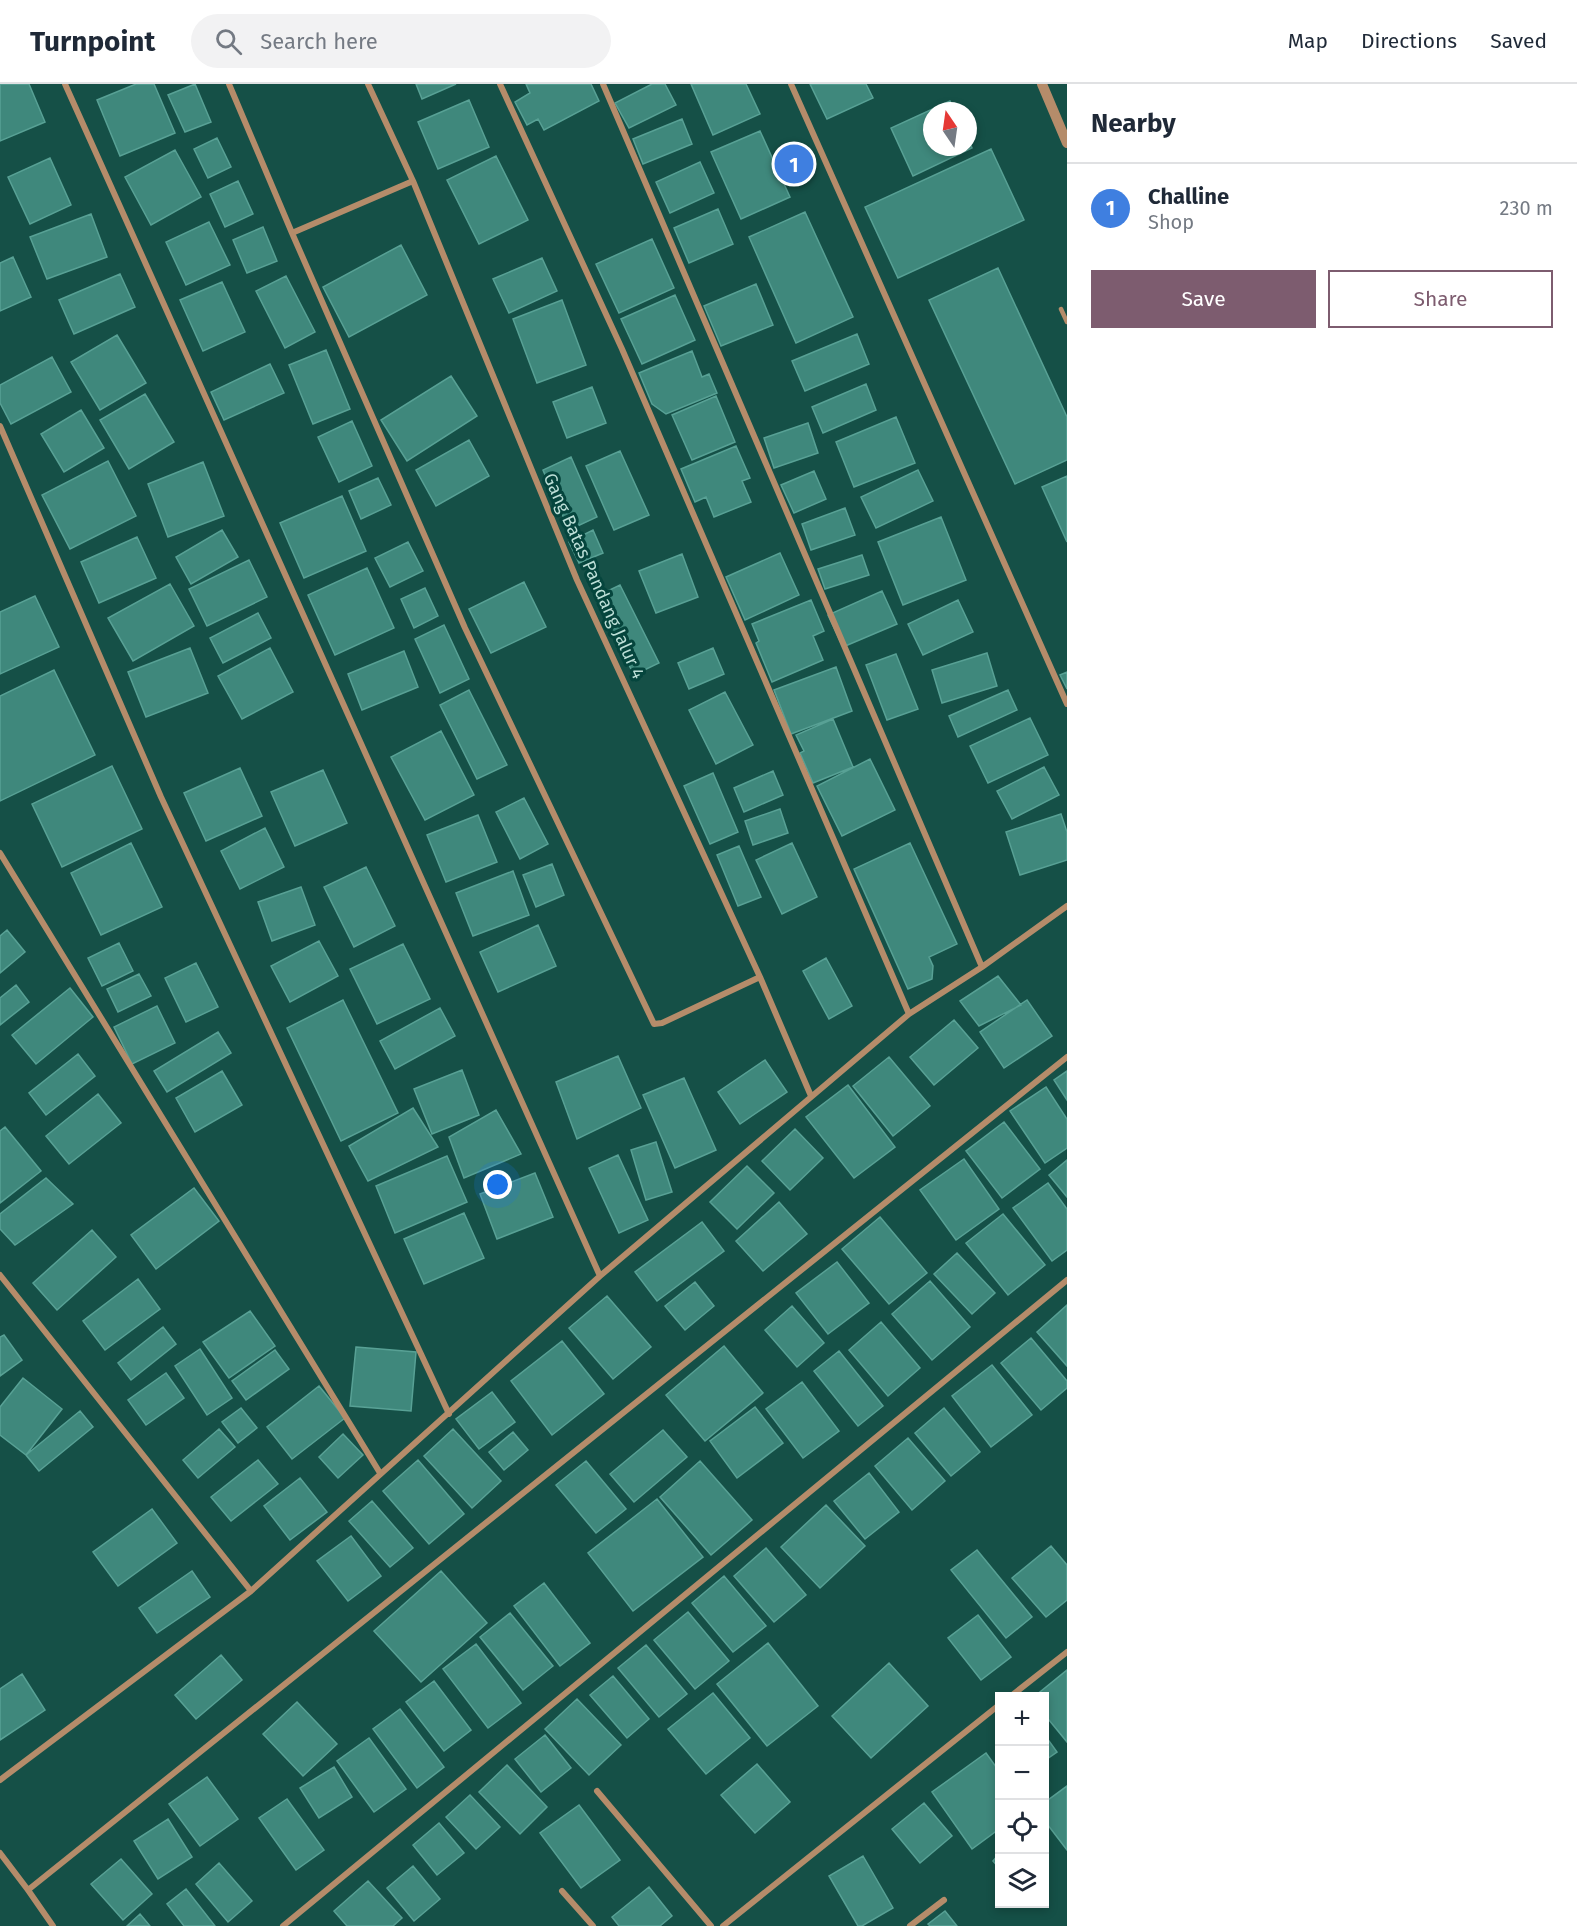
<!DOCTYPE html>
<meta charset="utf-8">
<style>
:root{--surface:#fff;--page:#f2f2f3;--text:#1f2937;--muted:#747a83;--line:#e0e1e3;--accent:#7d5c6f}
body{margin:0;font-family:"Fira Sans",sans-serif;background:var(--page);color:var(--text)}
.controls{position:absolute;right:18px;bottom:18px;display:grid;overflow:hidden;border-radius:0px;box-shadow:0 3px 9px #0003}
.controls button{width:54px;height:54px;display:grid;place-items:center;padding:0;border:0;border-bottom:2px solid var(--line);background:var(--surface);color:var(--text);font:30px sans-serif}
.compass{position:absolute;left:923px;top:18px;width:54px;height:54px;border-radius:50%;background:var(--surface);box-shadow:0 3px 9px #0003;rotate:347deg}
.you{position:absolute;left:498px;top:1101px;width:21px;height:21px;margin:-15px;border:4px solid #fff;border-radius:50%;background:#1a73e8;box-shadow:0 0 0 9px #1a73e833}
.badge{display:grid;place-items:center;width:39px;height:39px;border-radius:50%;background:var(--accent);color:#fff;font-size:20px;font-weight:700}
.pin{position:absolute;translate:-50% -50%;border:3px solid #fff;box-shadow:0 2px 6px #0006}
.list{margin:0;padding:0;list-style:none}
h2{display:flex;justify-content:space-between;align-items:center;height:78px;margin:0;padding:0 24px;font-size:26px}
h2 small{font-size:20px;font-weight:400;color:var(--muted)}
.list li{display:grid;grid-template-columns:39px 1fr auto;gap:18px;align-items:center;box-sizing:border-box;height:90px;padding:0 24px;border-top:2px solid var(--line)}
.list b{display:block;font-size:22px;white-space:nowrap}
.list p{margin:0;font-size:20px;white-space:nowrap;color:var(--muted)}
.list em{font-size:20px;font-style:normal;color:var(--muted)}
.actions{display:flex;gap:12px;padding:18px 24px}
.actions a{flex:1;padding:14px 0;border:2px solid var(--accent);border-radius:0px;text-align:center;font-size:21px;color:var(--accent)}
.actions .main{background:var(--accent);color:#fff}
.icon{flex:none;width:33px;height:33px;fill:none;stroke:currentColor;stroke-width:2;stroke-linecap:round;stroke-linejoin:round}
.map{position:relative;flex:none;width:1067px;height:1842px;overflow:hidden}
header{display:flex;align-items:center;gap:36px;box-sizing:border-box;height:84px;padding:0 30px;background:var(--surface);border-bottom:2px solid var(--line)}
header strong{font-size:28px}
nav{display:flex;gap:33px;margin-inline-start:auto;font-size:21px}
.search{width:420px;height:54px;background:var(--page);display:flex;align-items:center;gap:15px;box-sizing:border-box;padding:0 21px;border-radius:33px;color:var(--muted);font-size:22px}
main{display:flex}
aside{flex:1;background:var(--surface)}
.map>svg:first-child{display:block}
</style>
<header>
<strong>Turnpoint</strong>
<div class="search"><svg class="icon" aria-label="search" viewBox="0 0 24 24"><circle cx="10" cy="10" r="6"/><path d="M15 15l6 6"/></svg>Search here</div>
<nav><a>Map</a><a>Directions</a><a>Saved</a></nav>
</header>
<main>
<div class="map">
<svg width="1067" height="1842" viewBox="0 0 1067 1842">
<rect width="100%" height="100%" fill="#155047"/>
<!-- building -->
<path fill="#3f887c" stroke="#58a195" stroke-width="1.5" d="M0,0H29L45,38L0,57Z
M136,0H154L175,49L120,72L97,16Z
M195,0L211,38L185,48L168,11Z
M416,0H456L422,15Z
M526,0H591L599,17L544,46L538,35L527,41L515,18L530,9Z
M652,0H665L676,21L629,44L615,19Z
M691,0H746L760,30L713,51Z
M810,0H866L873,14L827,35Z
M469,16L489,63L438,85L418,38Z
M950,17L955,27H932V63H968V55L972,64L913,92L891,44Z
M682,35L692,60L643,80L633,55Z
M760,47L790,113L741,135L711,68Z
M217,54L231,83L208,94L194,65Z
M991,65L1024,136L898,194L865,123Z
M175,66L201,113L151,141L125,93Z
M496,72L528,136L479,160L447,96Z
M50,74L71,121L30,140L8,93Z
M700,78L714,109L670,129L656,98Z
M238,97L253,130L225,143L210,110Z
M718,125L733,160L689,179L674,144Z
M805,128L853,233L796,259L749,153Z
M91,130L107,173L47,195L30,153Z
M209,138L230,181L186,201L166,158Z
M263,143L277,177L247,189L233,156Z
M652,155L674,204L619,229L596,180Z
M401,161L427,211L349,253L323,203Z
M13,173L31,213L0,227V179Z
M542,174L557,207L509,229L493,195Z
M998,184L1067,333V376L1015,400L929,216Z
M120,190L135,223L74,250L59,216Z
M286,192L315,248L285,264L256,207Z
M222,198L245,248L203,267L180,216Z
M756,200L773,241L721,262L704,222Z
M675,211L695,256L642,280L621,235Z
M562,216L586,281L537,299L513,235Z
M857,250L869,280L805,307L792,277Z
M117,251L146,299L100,326L71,278Z
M326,266L350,325L313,340L289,281Z
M692,267L702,293L709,290L717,309L666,330L652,320L639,289Z
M52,273L71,308L11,340L0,319V301Z
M270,280L284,309L224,336L211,308Z
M451,292L477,332L407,377L381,336Z
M866,300L876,326L823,349L812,323Z
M592,303L606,339L567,354L553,318Z
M145,310L174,358L129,385L100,336Z
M716,312L735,358L692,376L672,331Z
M81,326L104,364L64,388L41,350Z
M896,333L915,379L854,403L836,358Z
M352,337L372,382L339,398L318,353Z
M808,339L818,369L774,384L764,354Z
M469,356L489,392L436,422L416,386Z
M736,362L750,394L742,397L751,418L714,433L706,413L695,418L681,385Z
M620,367L649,431L614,446L586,382Z
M571,373L597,433L569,446L543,386Z
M108,377L136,432L70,465L42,411Z
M203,378L224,432L168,453L148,400Z
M918,386L933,417L876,444L861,413Z
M814,387L826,415L794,429L781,401Z
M1067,392V458L1042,403Z
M378,394L391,421L361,435L349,407Z
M342,412L366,467L304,494L280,439Z
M845,424L855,451L811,466L802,440Z
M941,433L966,496L903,521L878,458Z
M222,446L238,473L191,500L176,473Z
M593,446L603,469L579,479L569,458Z
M137,453L156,494L99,519L81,478Z
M408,458L423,487L390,503L375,474Z
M780,469L799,511L745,536L726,493Z
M682,470L698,513L656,529L639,487Z
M862,471L869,491L825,505L818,485Z
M249,476L267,513L207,542L189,505Z
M367,484L394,544L335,571L308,511Z
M524,498L546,543L491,569L469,525Z
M170,500L194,542L133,577L108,534Z
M620,501L659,579L634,591L595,513Z
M425,504L438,532L414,544L401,515Z
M882,507L897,540L843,563L828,531Z
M35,512L59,563L0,590V528Z
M811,516L824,547L813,552L823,576L772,598L756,559L759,557L752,540Z
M958,516L973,548L923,571L908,540Z
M258,529L271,554L223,579L210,554Z
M444,541L469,595L440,609L415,555Z
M190,564L208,609L146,633L128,588Z
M270,564L293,608L242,635L218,592Z
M713,564L724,590L689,605L678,579Z
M404,567L418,603L362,626L348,590Z
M987,569L997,602L942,619L932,586Z
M896,570L918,625L887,636L866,581Z
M836,583L852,627L791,650L774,606Z
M54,586L95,671L0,717V612Z
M1067,588V605L1060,591Z
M469,606L507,681L477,695L440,621Z
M1008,606L1017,626L958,653L949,632Z
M725,608L753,661L716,680L689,626Z
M1030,634L1048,671L988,699L970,662Z
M833,635L853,683L813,699L800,669L804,667L796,651Z
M441,647L474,711L425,736L391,673Z
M870,675L895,726L842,752L817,702Z
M112,682L142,745L62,783L32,720Z
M1044,683L1059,711L1012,735L997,707Z
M240,684L262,732L206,757L184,709Z
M323,686L347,739L295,762L271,708Z
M773,687L783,711L744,728L734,704Z
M713,689L738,748L710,760L684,702Z
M524,714L548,760L520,775L496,728Z
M780,725L788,749L753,761L745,737Z
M1061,730L1067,748V776L1020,791L1006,748Z
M478,731L497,778L446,798L427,751Z
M265,744L284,783L240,805L221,767Z
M131,759L162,823L101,851L71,789Z
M792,759L817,813L782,830L756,776Z
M910,759L957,860L929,873L933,882L932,895L908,905L854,785Z
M739,762L761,813L738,822L717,771Z
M552,780L564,811L536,823L523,791Z
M366,783L395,842L354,863L324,803Z
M513,787L529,831L473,852L456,809Z
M301,803L315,841L272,857L258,818Z
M538,841L556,882L498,908L480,868Z
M7,846L25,868L0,889V852Z
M319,857L338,892L290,918L271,882Z
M119,859L133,887L102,902L88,874Z
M403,860L430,915L377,940L350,885Z
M826,874L852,922L829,935L803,887Z
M196,879L218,923L186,938L165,894Z
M139,890L151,912L118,928L107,905Z
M998,892L1021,921L979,942L960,917Z
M16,901L29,918L0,941V914Z
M70,904L93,933L36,980L12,951Z
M343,916L398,1029L341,1057L287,944Z
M1027,916L1052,952L1004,984L980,948Z
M157,922L175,959L132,980L114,943Z
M440,924L455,952L395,985L380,957Z
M954,936L978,964L934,1001L910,973Z
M218,948L231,969L167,1008L154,987Z
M78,970L95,992L46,1031L29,1009Z
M618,972L641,1024L577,1055L556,998Z
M889,973L930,1022L893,1052L853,1002Z
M765,976L787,1008L740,1040L718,1008Z
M462,986L479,1031L432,1050L414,1005Z
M222,987L242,1021L195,1048L176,1014Z
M1067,987V1016L1054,996Z
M684,994L716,1066L675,1084L643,1011Z
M848,1001L895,1063L854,1094L806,1033Z
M1046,1003L1067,1035V1064L1045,1079L1010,1027Z
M98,1010L121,1039L69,1080L46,1052Z
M413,1024L438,1063L368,1097L349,1062Z
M496,1026L521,1070L464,1094L449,1053Z
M1004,1038L1040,1085L1002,1114L966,1067Z
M5,1043L41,1087L0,1119V1047Z
M795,1045L823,1074L790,1106L762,1077Z
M656,1058L672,1108L646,1116L631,1066Z
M618,1071L648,1136L619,1149L589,1084Z
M447,1072L467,1118L395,1149L376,1102Z
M964,1075L999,1125L956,1156L920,1106Z
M1067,1076V1113L1049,1091Z
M747,1082L774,1109L737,1145L710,1118Z
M535,1089L553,1133L497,1155L480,1110Z
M46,1094L73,1120L15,1161L0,1145V1130Z
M1048,1099L1067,1125V1166L1052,1177L1013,1124Z
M194,1104L219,1137L156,1185L131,1151Z
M779,1118L807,1150L763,1187L736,1157Z
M464,1129L484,1174L424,1200L404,1155Z
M1003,1130L1045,1181L1008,1211L966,1159Z
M880,1133L927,1189L889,1220L842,1165Z
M702,1138L724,1167L657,1217L635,1188Z
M92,1146L116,1173L57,1226L33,1199Z
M957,1169L995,1209L972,1230L934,1190Z
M837,1178L869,1219L828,1250L796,1209Z
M138,1195L160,1225L105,1266L83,1237Z
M930,1197L970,1243L932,1276L892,1230Z
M695,1198L714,1222L685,1246L665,1222Z
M607,1212L651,1263L613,1295L569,1244Z
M1067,1221V1282L1037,1248Z
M792,1222L824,1259L797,1283L765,1246Z
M250,1227L275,1262L229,1294L203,1258Z
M881,1238L920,1284L888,1312L849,1266Z
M163,1243L176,1260L131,1296L118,1279Z
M4,1251L22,1276L0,1292V1253Z
M1031,1254L1067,1297V1304L1041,1326L1001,1279Z
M562,1257L604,1310L552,1351L511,1297Z
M724,1262L763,1309L705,1357L666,1311Z
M356,1263L416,1268L411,1327L350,1322Z
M200,1265L232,1314L207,1331L175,1282Z
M275,1266L289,1285L246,1316L232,1297Z
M839,1267L883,1322L858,1342L814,1287Z
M992,1281L1032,1331L991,1363L952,1312Z
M166,1289L184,1314L146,1341L128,1316Z
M23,1294L62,1325L26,1371L0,1351V1323Z
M802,1298L839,1347L803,1374L766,1325Z
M319,1302L345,1334L292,1375L267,1343Z
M492,1308L515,1338L479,1365L456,1335Z
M755,1323L783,1359L737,1394L710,1357Z
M241,1324L257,1344L238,1359L222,1338Z
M944,1324L980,1368L951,1392L915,1349Z
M80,1327L93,1343L39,1387L26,1371Z
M219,1345L235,1363L198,1394L183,1376Z
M453,1345L501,1397L472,1424L424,1372Z
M663,1346L687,1373L634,1418L610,1390Z
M513,1348L528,1366L504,1386L489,1368Z
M343,1350L363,1371L338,1394L319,1373Z
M908,1354L945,1397L912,1426L875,1382Z
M258,1376L278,1400L231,1437L211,1413Z
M418,1376L464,1430L429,1460L383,1407Z
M586,1377L626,1425L596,1449L556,1401Z
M700,1377L752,1436L711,1471L660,1413Z
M869,1389L899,1428L865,1455L834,1417Z
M300,1394L327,1428L290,1456L264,1422Z
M657,1415L703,1473L633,1527L588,1469Z
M372,1417L413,1464L390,1483L349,1437Z
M826,1421L865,1462L820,1504L781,1463Z
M152,1425L177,1459L118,1502L93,1468Z
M351,1452L381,1492L348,1517L317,1477Z
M1051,1462L1067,1481V1516L1046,1533L1012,1494Z
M766,1464L806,1511L774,1538L734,1492Z
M977,1466L1032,1533L1006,1554L951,1486Z
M192,1487L210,1513L157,1549L139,1524Z
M441,1487L487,1539L421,1598L374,1547Z
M724,1492L766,1542L733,1568L692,1519Z
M544,1499L590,1559L560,1582L514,1522Z
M688,1528L729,1577L695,1605L654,1556Z
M510,1529L553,1582L523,1606L480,1553Z
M978,1531L1011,1573L981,1596L948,1554Z
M768,1559L818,1622L767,1662L717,1600Z
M476,1560L521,1619L488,1644L443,1585Z
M646,1561L687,1610L659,1633L618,1584Z
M221,1571L242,1596L196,1635L175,1611Z
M889,1579L928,1622L871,1674L832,1632Z
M1067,1586V1658L1044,1630V1612H1035Z
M22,1590L45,1626L0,1656V1605Z
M613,1592L649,1635L627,1654L590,1611Z
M434,1597L471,1646L444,1667L406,1618Z
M713,1609L750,1654L706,1690L668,1645Z
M577,1615L621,1661L589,1691L545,1645Z
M297,1618L337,1660L303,1692L263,1650Z
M400,1625L444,1683L417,1704L373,1645Z
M1044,1650L1057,1668L1044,1677Z
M545,1651L571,1684L541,1708L515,1675Z
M369,1654L406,1705L374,1728L337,1677Z
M986,1669L999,1687V1745L972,1765L932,1708Z
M757,1680L790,1718L755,1749L721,1711Z
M507,1681L547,1723L520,1750L479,1708Z
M334,1683L352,1713L319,1734L300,1704Z
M207,1693L238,1735L200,1762L169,1720Z
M1067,1702V1766L1044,1736V1719Z
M470,1711L500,1743L476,1765L446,1733Z
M287,1715L324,1766L296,1786L259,1734Z
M924,1719L952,1752L920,1779L892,1745Z
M579,1721L620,1776L581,1804L540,1749Z
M168,1735L192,1773L158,1795L134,1757Z
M439,1739L464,1769L437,1791L413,1761Z
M999,1770V1784L993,1777Z
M863,1772L893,1824L862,1842H858L829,1792Z
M121,1775L152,1810L123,1836L91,1800Z
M219,1779L252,1817L228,1838L196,1800Z
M413,1782L440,1815L414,1837L387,1804Z
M368,1797L402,1834L393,1842H347L334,1827Z
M649,1803L672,1832L660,1842H619L612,1833Z
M186,1805L215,1842H184L167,1820Z
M945,1827L957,1842H930L928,1840Z
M140,1830L150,1842H127Z"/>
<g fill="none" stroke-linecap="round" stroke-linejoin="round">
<!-- service -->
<path stroke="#b58c6a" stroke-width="4.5" d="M1061,225L1067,238"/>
<!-- minor -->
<path stroke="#b58c6a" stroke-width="6" d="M65,0L600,1192
M229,0L292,149
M368,0L413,97L577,496L760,893L811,1012
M500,0L622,265L909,930
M603,0L982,883
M791,0L1067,620
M413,97L292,149L465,544L654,940L662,939L760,893
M0,342L161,713L449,1330
M0,769L380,1389
M0,1191L251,1507
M1011,1612L1067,1568
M0,1696L251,1507L600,1192L909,930L982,883L1067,822
M597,1707L711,1842
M0,1769L28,1806L53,1842
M28,1806L1067,973
M562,1807L593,1842
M283,1842L1067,1196
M723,1842L999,1621
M910,1842L944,1816"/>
<!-- tertiary -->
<path stroke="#b58c6a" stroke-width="10" d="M1042,0L1067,59"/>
</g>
<g text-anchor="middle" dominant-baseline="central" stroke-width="6" stroke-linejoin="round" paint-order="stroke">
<!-- street labels -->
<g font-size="18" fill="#bcdfd7" stroke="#05453d">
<text transform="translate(594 492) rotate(66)">Gang Batas Pandang Jalur 4</text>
</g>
</g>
</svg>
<div class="controls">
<button>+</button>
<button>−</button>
<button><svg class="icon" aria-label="locate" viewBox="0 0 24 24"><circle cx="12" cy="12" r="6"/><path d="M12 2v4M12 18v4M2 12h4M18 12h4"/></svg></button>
<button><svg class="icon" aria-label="layers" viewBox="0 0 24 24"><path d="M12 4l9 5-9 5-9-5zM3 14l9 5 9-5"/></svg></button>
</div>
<svg class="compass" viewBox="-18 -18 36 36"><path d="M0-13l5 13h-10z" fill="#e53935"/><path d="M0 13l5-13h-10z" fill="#747a83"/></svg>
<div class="you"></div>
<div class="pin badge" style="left:794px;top:80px;background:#3f7fe0">1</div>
</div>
<aside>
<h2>Nearby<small></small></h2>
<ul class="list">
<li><span class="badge" style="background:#3f7fe0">1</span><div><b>Challine</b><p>Shop</p></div><em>230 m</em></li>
</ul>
<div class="actions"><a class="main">Save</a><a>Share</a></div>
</aside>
</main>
